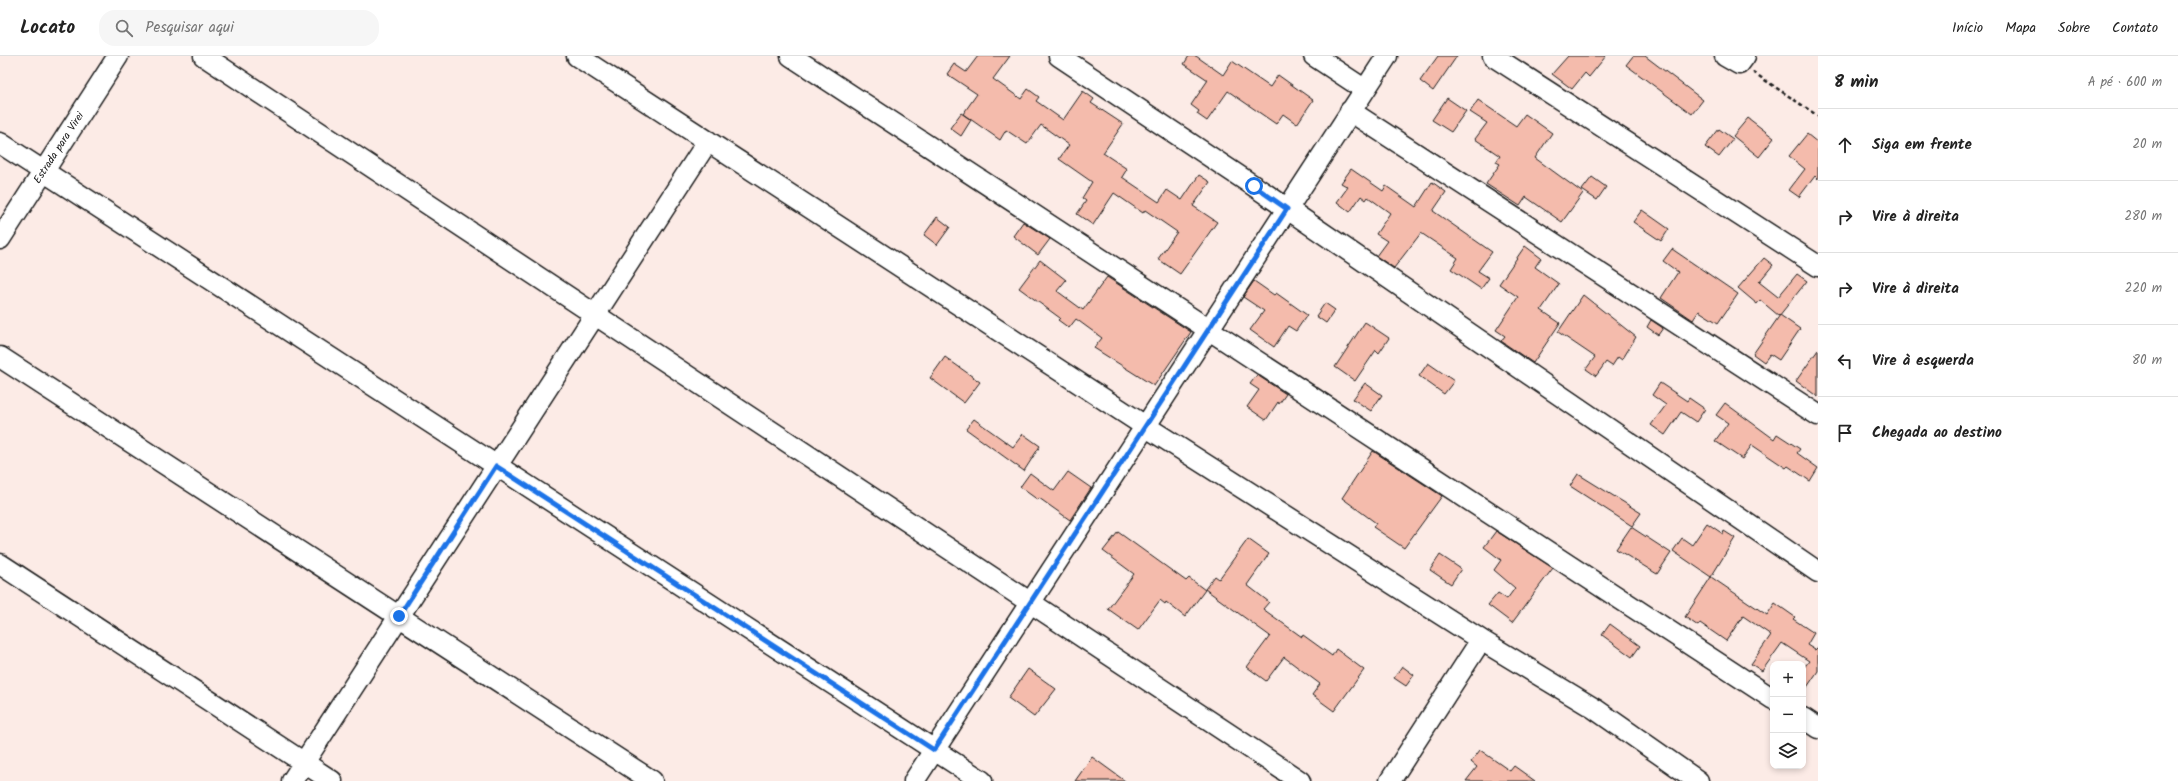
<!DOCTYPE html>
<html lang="pt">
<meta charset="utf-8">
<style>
:root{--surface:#fff;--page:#f6f6f6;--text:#222;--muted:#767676;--line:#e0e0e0}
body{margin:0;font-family:Kalam,sans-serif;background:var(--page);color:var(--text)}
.controls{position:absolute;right:12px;bottom:12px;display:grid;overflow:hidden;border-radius:8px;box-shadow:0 2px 6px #0003}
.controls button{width:36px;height:36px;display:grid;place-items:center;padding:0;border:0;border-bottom:1px solid var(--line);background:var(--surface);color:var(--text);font:20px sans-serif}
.stop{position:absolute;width:12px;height:12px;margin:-9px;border:3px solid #1a73e8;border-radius:50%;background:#fff}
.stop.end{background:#1a73e8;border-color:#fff;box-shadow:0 1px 4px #0008}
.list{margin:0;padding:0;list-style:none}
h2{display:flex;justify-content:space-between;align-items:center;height:52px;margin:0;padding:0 16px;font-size:17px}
h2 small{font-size:13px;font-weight:400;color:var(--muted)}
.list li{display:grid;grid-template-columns:26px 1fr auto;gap:12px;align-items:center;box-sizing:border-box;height:72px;padding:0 16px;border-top:1px solid var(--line)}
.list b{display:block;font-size:15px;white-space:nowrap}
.list em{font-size:13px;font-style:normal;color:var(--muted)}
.icon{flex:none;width:22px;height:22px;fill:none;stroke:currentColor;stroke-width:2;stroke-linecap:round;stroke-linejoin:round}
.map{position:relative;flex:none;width:1818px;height:725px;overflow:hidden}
header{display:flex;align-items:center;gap:24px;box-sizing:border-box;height:56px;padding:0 20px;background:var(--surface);border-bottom:1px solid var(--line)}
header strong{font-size:19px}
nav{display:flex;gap:22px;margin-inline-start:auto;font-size:14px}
.search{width:280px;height:36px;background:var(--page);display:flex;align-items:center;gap:10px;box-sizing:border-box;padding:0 14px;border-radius:16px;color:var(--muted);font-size:15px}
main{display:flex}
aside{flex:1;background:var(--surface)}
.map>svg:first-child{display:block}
</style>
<header>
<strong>Locato</strong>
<div class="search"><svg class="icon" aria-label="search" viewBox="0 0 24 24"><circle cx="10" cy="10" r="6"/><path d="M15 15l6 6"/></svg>Pesquisar aqui</div>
<nav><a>Início</a><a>Mapa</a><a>Sobre</a><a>Contato</a></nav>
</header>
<main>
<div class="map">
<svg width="1818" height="725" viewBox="0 0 1818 725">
<rect width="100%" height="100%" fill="#fcebe6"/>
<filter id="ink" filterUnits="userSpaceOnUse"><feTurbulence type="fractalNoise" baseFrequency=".025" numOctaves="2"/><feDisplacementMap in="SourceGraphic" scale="8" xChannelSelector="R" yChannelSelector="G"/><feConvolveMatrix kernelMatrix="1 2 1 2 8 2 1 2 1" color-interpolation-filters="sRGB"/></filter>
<g filter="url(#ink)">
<!-- building -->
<path fill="#f4bbac" stroke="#1c1c1c" d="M978,0H1010L993,23L1021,43L1028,33L1039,41L1036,45L1063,64L1083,35L1094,43L1091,47L1123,68L1103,97L1127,113L1122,121L1159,146L1167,134L1182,144L1199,119L1210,126L1193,150L1217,166L1180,218L1158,203L1177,176L1145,154L1143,157L1114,137L1093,169L1077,158L1086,145L1082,142L1092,126L1059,103L1069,89L1041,69L1027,88L1006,74L1000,84L963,58L977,38L947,18L954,8L966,16Z
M1189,0H1196L1223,19L1232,5L1270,31L1278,19L1313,44L1297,68L1283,58L1276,68L1228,35L1207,65L1197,58L1199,55L1191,49L1208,24L1184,8Z
M1438,0H1457L1433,35L1420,25Z
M1568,0H1606L1589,21L1585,17L1572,33L1552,18Z
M1633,0H1645L1703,44L1692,58L1626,9Z
M1447,42L1466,55L1451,76L1432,64Z
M1478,44L1516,70L1525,58L1552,77L1535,102L1583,137L1562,166L1526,141L1520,150L1486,128L1500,108L1496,106L1500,100L1475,83L1487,67L1470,56Z
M961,57L971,64L961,80L950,72Z
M1748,62L1774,82L1759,101L1733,80Z
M1719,73L1733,83L1719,101L1705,91Z
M1807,78L1818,87V123L1815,120L1799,141L1789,134L1805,113L1789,100Z
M1351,113L1383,135L1386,130L1416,151L1432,126L1446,136L1433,155L1492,196L1478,215L1489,222L1481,233L1451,213L1458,202L1421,177L1394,212L1376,200L1387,185L1376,178L1390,157L1368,141L1366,144L1361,140L1350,156L1337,146L1348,131L1341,127Z
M1592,121L1606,131L1597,144L1582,134Z
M1642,154L1669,173L1661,185L1633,166Z
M937,161L950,171L937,189L924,179Z
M1023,166L1050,183L1038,199L1013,180Z
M1525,190L1541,202L1535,211L1559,228L1541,254L1560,267L1533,307L1501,285L1505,280L1496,274L1518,241L1499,228Z
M1672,193L1738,238L1718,267L1699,255L1693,264L1661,242L1678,216L1663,205Z
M1764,202L1773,209L1759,226L1778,241L1797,218L1807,225L1779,260L1760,244L1757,248L1738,232Z
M1040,204L1066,224L1057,235L1083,254L1107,221L1191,276L1154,330L1094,292L1102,282L1076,263L1069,272L1058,264L1060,262L1019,232Z
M1254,225L1274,239L1276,237L1307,259L1296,275L1288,270L1274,291L1250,274L1264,255L1243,241Z
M1583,239L1636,281L1622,304L1618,301L1612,310L1606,306L1596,320L1586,313L1595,301L1558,276Z
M1325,247L1335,254L1326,267L1316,260Z
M1780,259L1800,273L1779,304L1770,298L1764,306L1753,298Z
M1651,264L1663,272L1658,279L1647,271Z
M1365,266L1389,282L1379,297L1376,294L1355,325L1335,311Z
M1818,294V341L1796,325Z
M945,301L980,326L964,347L930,322Z
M1428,307L1454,325L1444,338L1419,320Z
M1257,319L1286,338L1279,348L1278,346L1266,364L1247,351L1259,334L1250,328Z
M1365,327L1382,339L1371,355L1353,343Z
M1660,327L1687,345L1689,342L1705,353L1696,366L1681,356L1665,379L1651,369L1666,349L1652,339Z
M1725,347L1774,383L1777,378L1800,393L1797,397L1818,412L1810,425L1788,410L1786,412L1752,389L1742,403L1715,385L1728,367L1716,359Z
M974,363L1013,391L1023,378L1040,390L1024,415L966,373Z
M1373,395L1442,440L1404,492L1373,471L1376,467L1342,442Z
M1068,416L1091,432L1070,464L1039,442L1038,444L1020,431L1030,417L1054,435Z
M1578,418L1641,457L1632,470L1570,430Z
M1707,467L1723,478L1724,475L1735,482L1711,521L1673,495L1682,482L1692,489Z
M1631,471L1671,497L1657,518L1616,493Z
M1496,475L1553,512L1512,567L1488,549L1498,537L1507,543L1515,532L1494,514L1501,504L1484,491Z
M1118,476L1186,525L1189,522L1205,534L1185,561L1166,546L1165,548L1160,544L1138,574L1108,553L1134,518L1103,495Z
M1248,483L1269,498L1247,529L1269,546L1263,553L1302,581L1303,579L1332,600L1336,593L1364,614L1334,655L1312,639L1320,628L1284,601L1266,625L1247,611L1270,580L1205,533L1215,520L1219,523Z
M1440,499L1461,513L1451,528L1430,514Z
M1711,521L1767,559L1775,547L1795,561L1793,563L1814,577L1807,589L1815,594L1818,591V615L1803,637V613L1809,605L1782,587L1762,615L1751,608L1771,579L1743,560L1726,585L1700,567L1698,570L1685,561Z
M1610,568L1640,590L1632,601L1602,579Z
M1402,610L1414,619L1406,630L1394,622Z
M1028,613L1056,633L1034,661L1008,642Z
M1480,694L1510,715L1514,710L1535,725H1466L1477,711L1471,706Z
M1092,701L1125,725H1075Z"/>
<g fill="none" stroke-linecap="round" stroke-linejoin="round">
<defs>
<path id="minor" d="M204,0L1300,725
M577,0L1145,370L1481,584L1595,653L1698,725
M791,0L1773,643
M1059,0L1254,130L1818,516
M1314,0L1364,33
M1493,0L1818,210
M1725,0L1739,8L1745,0
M1350,55L1818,359
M0,87L982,725
M0,183L118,0
M0,301L652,725
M0,508L332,725
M1803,662L1818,672
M292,725L708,85
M914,725L1387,0
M1390,725L1481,584"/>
</defs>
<!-- minor casing -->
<use href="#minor" stroke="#1c1c1c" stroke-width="23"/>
<!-- path -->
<path stroke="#1c1c1c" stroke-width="2.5" stroke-dasharray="4 3" stroke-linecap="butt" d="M1753,16L1818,60"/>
<!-- minor -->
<use href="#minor" stroke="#fff" stroke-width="20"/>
</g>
</g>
<g fill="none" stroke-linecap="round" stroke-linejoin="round" filter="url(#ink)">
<!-- route -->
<path stroke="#1a73e8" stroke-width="5" d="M399,560L496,410L934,694L1287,153L1254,130"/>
</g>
<g text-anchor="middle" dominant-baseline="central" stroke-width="4" stroke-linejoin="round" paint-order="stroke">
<!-- street labels -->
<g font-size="11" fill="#1c1c1c" stroke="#fff">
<text transform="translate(59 92) rotate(-57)">Estrada para Virei</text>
</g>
</g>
</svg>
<div class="controls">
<button>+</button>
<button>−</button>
<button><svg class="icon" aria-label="layers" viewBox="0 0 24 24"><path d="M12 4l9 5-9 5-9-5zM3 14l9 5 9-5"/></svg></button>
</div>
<div class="stop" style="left:1254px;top:130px"></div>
<div class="stop end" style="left:399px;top:560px"></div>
</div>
<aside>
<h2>8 min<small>A pé · 600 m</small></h2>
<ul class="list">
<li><svg class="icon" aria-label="ahead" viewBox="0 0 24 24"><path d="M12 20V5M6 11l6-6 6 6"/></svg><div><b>Siga em frente</b></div><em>20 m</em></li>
<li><svg class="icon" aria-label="right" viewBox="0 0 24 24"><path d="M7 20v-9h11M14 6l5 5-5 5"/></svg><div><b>Vire à direita</b></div><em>280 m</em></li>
<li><svg class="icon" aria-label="right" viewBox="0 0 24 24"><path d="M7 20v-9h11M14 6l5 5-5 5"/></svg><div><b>Vire à direita</b></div><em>220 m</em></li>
<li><svg class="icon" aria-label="left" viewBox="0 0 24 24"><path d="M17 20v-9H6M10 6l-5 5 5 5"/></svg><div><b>Vire à esquerda</b></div><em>80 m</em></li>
<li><svg class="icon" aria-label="arrive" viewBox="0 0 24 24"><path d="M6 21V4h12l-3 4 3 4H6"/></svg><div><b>Chegada ao destino</b></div></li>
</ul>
</aside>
</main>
